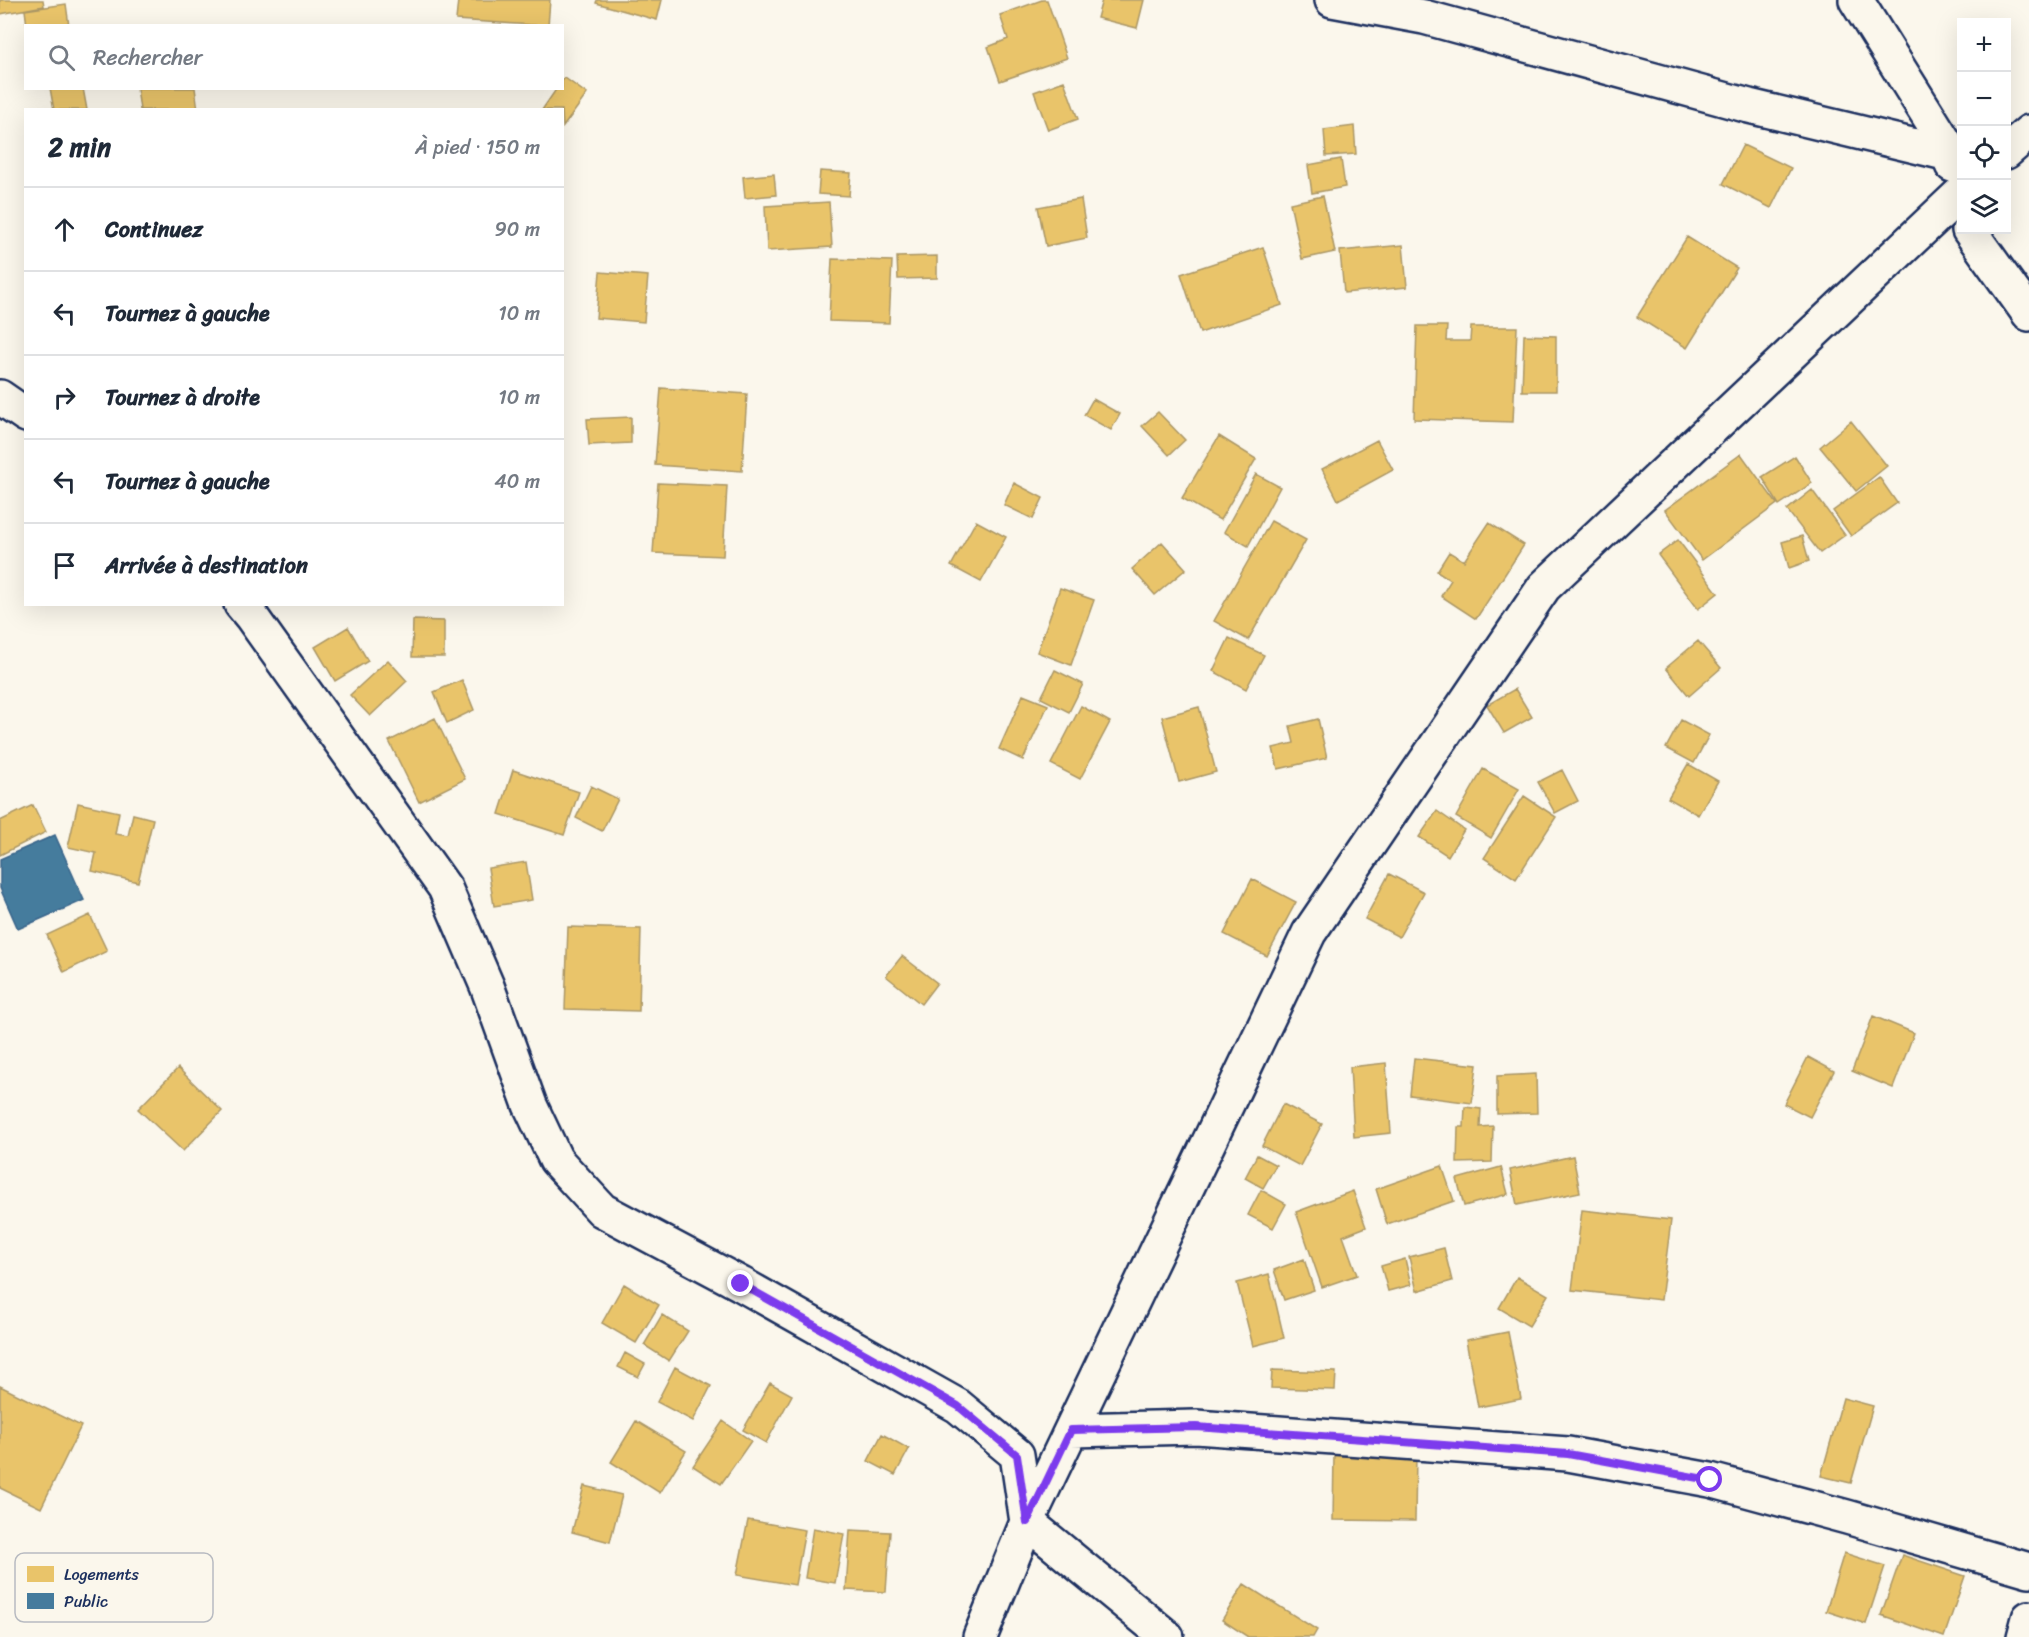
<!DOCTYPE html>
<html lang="fr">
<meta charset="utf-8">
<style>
:root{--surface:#fff;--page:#f2f2f3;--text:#1f2937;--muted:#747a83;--line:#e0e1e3}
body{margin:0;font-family:Sriracha,sans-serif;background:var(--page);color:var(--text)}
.controls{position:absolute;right:18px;top:18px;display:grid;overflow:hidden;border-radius:0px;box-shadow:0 6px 24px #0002}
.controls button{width:54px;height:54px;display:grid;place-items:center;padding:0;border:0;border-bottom:2px solid var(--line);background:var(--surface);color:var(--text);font:30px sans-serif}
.stop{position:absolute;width:18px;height:18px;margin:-14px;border:4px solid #7c3aed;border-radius:50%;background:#fff}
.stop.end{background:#7c3aed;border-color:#fff;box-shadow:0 2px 6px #0008}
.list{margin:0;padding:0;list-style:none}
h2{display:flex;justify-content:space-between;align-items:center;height:78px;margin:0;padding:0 24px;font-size:26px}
h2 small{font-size:20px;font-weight:400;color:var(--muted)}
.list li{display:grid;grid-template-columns:39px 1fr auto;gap:18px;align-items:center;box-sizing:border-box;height:84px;padding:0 24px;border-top:2px solid var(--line)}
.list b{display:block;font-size:22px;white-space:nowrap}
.list em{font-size:20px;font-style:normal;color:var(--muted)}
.icon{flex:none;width:33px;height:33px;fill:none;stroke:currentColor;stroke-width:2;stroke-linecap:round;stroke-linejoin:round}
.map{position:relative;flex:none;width:2029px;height:1637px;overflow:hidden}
.search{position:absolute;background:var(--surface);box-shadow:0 6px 24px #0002;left:24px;top:24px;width:540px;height:66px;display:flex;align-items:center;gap:15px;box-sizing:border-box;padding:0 21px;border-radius:0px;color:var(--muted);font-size:22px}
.panel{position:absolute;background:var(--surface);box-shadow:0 6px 24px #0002;left:24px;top:108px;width:540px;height:498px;border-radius:0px}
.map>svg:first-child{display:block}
</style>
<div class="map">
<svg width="2029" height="1637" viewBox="0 0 2029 1637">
<rect width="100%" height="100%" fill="#fbf7ec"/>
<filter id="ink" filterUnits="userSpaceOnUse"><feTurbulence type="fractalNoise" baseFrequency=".0167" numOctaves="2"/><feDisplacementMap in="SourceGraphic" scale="12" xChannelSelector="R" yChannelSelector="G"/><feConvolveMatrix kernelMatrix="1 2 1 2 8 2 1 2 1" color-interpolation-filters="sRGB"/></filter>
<g filter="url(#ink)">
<!-- homes -->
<path fill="#e9c46a" stroke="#ab9766" stroke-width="1.5" d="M0,0H43L44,6L0,14Z
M458,0H550L548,26L456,20Z
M597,0H662L657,20L596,3Z
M1042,0H1047L1067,58L1000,81L988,47L1008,39L1000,15Z
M1102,0H1144L1137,28L1097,18Z
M66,4L69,26H27L25,10Z
M565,78L587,94L563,127L562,110H542L557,88H562V81Z
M1064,81L1078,119L1048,130L1034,92Z
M50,88H83L87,110H54Z
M137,88H195L198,110H140Z
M1354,126L1356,154L1326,156L1324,130Z
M1743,145L1791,168L1771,208L1723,184Z
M1341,159L1345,187L1312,193L1308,165Z
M820,171L851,173L849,196L818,194Z
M774,174L776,195L745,198L743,177Z
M1323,196L1335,252L1302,259L1290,203Z
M1081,199L1087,238L1046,246L1038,207Z
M829,202L832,247L767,251L765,206Z
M1687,237L1737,268L1687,348L1637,317Z
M1403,245L1407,287L1344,293L1340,251Z
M1263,247L1282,305L1200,333L1181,274Z
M937,256V278L898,279L897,257Z
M832,259L892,261L889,323L829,321Z
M600,272L648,276L644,322L596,318Z
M1417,326H1447L1446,341H1470L1471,327H1517L1513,422L1414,419Z
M1524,335L1556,336V391H1522Z
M661,388L747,394L742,471L655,465Z
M1093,399L1120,414L1111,430L1084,415Z
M1158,412L1185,440L1169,455L1142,426Z
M631,417V443L589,445L587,419Z
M1851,421L1887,466L1856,491L1820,447Z
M1219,436L1256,459L1220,520L1182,498Z
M1377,440L1393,470L1338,500L1322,469Z
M1741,454L1777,504L1702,560L1665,510Z
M1795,456L1812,483L1779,505L1762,477Z
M1256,474L1280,487L1248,546L1224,532Z
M1879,477L1897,503L1851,536L1833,511Z
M658,483L727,486L723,556L653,553Z
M1014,483L1043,498L1033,519L1004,505Z
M1812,490L1845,535L1820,553L1787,510Z
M976,521L1006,537L981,582L951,566Z
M1271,521L1306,540L1248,640L1214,621Z
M1489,523L1524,545L1476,619L1441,596L1451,580L1437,571L1449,552L1464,561Z
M1802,536L1809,561L1789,568L1782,542Z
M1678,540L1718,593L1698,609L1658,555Z
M1162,542L1186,569L1155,595L1132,569Z
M1060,588L1094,600L1071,665L1037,652Z
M413,620L444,621V657H412Z
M348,627L368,661L335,681L315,647Z
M1229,638L1264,655L1246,689L1213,671Z
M1698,641L1721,668L1689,696L1666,668Z
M388,660L407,681L370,716L350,695Z
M1055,670L1083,684L1069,712L1041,698Z
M462,680L474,710L447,723L434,692Z
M1515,689L1532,717L1504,733L1487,705Z
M1023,695L1048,705L1023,760L999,749Z
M1081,706L1110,722L1080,779L1051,764Z
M1199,707L1216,772L1179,782L1162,717Z
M435,718L465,779L419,802L389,741Z
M1318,719L1327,758L1278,769L1273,748L1294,743L1290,726Z
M1681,720L1709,735L1694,763L1666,748Z
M1688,764L1718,781L1698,815L1668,798Z
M1483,769L1519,789L1491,838L1456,817Z
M513,770L579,792L564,835L499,814Z
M1562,770L1578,801L1555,813L1538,782Z
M591,786L618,799L602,831L576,818Z
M1524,796L1556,817L1516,879L1484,858Z
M78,803L119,812L115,834L128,836L133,814L153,819L138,882L92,871L96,853L68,847Z
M33,805L46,832L0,855V821Z
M1437,811L1464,830L1448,856L1419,837Z
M526,862L532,900L494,906L488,868Z
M1389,874L1424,892L1399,937L1365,919Z
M1252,879L1296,902L1267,956L1224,934Z
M90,915L107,951L64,972L47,935Z
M568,927L641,929L639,1011L565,1009Z
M902,956L937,983L921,1004L886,976Z
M1873,1016L1914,1033L1893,1088L1852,1071Z
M1808,1057L1834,1071L1810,1117L1784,1104Z
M1414,1058L1477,1065L1472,1103L1410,1095Z
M1386,1063L1391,1133L1354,1137L1350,1067Z
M178,1068L222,1111L183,1151L138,1109Z
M1536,1074L1537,1113L1497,1114V1076Z
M1283,1104L1322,1124L1300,1166L1262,1146Z
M1465,1107L1481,1109L1480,1127L1493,1126L1492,1162L1457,1163L1458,1127H1464Z
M1257,1155L1276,1165L1263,1188L1245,1178Z
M1573,1156L1580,1192L1517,1205L1510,1170Z
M1442,1166L1454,1201L1387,1224L1376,1189Z
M1501,1167L1508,1194L1464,1206L1457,1179Z
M1261,1190L1286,1204L1273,1228L1248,1215Z
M1353,1191L1366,1227L1343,1236L1357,1275L1322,1287L1296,1212Z
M1582,1210L1671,1220L1661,1300L1572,1290Z
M1444,1248L1452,1281L1417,1291L1409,1257Z
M1304,1259L1314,1290L1284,1300L1274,1270Z
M1405,1259L1411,1285L1388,1291L1381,1266Z
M1269,1274L1284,1338L1253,1346L1237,1283Z
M1517,1277L1548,1295L1529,1326L1499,1308Z
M624,1284L659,1305L636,1343L602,1323Z
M662,1315L688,1331L669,1361L644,1345Z
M1508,1332L1521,1399L1478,1407L1466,1340Z
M625,1353L645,1364L638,1377L618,1367Z
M675,1367L711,1386L693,1421L657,1402Z
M1272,1370L1336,1372L1335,1390L1271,1388Z
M770,1383L792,1395L766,1443L743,1430Z
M0,1386L81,1426L41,1508L0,1488Z
M1843,1398L1873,1406L1851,1483L1821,1476Z
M636,1421L686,1451L660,1493L611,1462Z
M723,1421L751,1441L721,1484L693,1466Z
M882,1434L909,1449L895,1475L868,1461Z
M1334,1454H1416L1415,1521L1333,1520Z
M584,1486L622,1495L610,1542L572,1532Z
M748,1520L805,1530L795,1585L737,1575Z
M813,1528L844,1534L835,1583L805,1578Z
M850,1530L890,1532L886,1592L846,1590Z
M1844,1553L1885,1566L1866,1624L1826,1611Z
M1902,1555L1965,1576L1944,1637L1881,1615Z
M1244,1584L1317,1630L1313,1637H1248L1222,1620Z"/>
<!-- public -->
<path fill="#457b9d" stroke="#38648a" stroke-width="1.5" d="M55,835L84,900L18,929L0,888V859Z"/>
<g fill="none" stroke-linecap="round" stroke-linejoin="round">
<defs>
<path id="minor" d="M1332,0L1424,17L1749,106L1953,155
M1856,0L1953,155L1952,165
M2006,152L2029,132
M1969,230L2029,314
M0,397L26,415
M241,604L251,616L445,888L487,986L530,1105L556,1160L602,1210L741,1284L958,1406L1017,1455L1027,1522L1167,1637
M1071,1430L1196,1427L1568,1454L1710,1480L1847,1517L2029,1570
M980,1637L1027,1522L1309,933L1544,587L1962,192
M2024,1637L2029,1618"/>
</defs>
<!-- minor casing -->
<use href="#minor" stroke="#1b2f5e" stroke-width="38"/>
<!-- minor -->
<use href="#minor" stroke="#fbf7ec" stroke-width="33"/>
</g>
</g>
<g fill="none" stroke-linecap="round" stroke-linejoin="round" filter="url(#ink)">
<!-- route -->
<path stroke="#7c3aed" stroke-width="8" d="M741,1284L958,1406L1017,1455L1027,1522L1071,1430L1196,1427L1568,1454L1710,1480"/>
</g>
<!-- legend -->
<rect x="15" y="1553" width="198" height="69" rx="9" fill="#fbf7ec" stroke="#b8bbc1" stroke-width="1.5"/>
<rect x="27" y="1566" width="27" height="16" fill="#e9c46a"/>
<rect x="27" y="1593" width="27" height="16" fill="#457b9d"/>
<g font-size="16" fill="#1b2f5e">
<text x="64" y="1580">Logements</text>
<text x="64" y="1607">Public</text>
</g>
</svg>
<div class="controls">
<button>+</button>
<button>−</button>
<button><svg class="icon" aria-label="locate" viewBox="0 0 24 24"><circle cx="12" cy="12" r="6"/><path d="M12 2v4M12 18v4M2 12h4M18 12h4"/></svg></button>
<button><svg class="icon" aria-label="layers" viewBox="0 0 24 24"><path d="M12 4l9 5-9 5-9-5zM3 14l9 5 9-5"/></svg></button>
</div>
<div class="stop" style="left:1710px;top:1480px"></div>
<div class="stop end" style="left:741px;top:1284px"></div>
<div class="search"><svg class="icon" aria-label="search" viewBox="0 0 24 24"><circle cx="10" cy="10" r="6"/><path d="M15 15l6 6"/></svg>Rechercher</div>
<section class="panel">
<h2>2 min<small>À pied · 150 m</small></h2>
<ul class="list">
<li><svg class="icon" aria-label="ahead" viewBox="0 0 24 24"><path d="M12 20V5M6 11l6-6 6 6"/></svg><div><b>Continuez</b></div><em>90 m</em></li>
<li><svg class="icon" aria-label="left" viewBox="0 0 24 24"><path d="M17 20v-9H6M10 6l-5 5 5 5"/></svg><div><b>Tournez à gauche</b></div><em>10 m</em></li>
<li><svg class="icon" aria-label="right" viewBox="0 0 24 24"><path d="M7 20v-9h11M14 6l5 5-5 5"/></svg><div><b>Tournez à droite</b></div><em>10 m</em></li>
<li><svg class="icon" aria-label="left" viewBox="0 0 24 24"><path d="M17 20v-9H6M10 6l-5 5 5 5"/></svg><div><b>Tournez à gauche</b></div><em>40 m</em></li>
<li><svg class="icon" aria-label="arrive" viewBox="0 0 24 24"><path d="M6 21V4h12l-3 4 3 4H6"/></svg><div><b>Arrivée à destination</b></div></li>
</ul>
</section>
</div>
